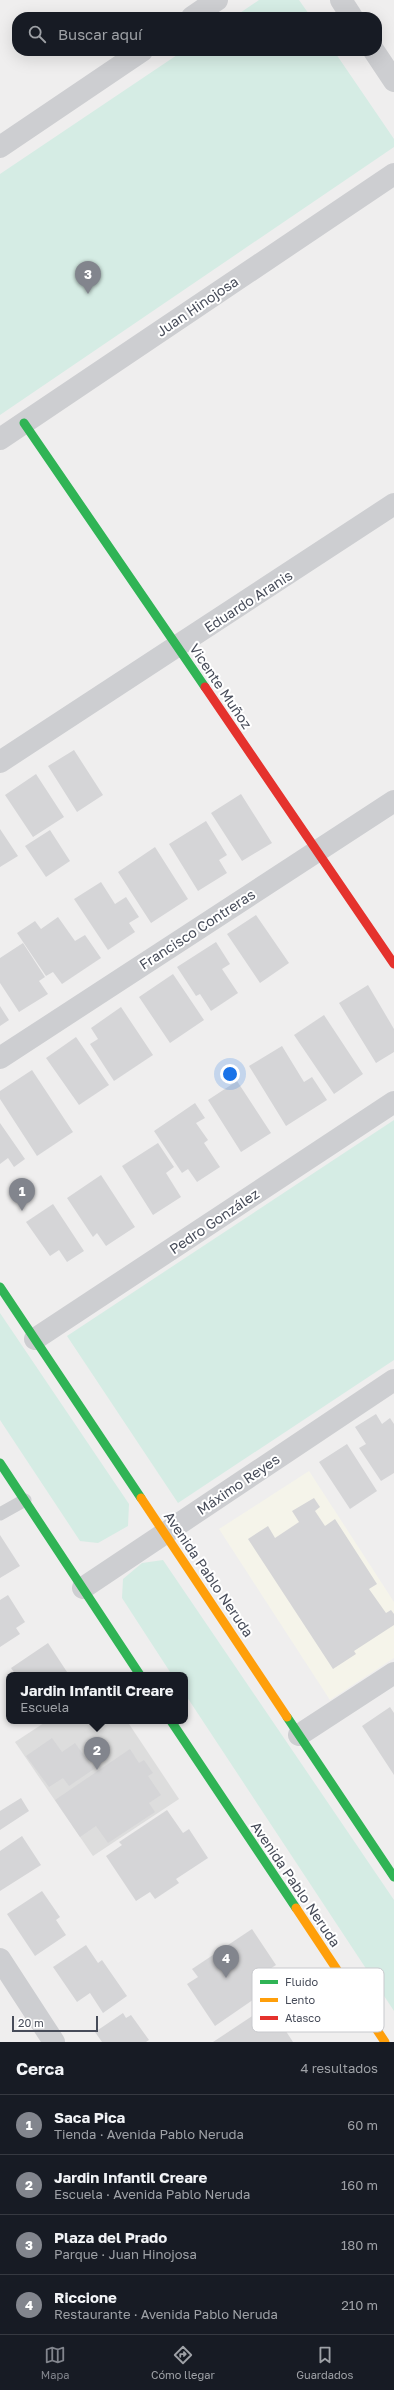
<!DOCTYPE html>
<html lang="es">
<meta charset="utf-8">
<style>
:root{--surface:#171b24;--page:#20242c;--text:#f1f3f6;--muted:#9ea1a6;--line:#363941;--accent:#82858d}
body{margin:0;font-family:"Golos Text",sans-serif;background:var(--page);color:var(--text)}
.scale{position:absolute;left:12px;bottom:10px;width:86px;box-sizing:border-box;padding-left:4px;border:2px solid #474c59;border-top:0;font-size:11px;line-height:14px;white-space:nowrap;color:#474c59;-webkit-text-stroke:3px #fff;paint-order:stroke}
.you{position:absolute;left:230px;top:1074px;width:14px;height:14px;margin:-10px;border:3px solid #fff;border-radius:50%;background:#1a73e8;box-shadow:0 0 0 6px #1a73e833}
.badge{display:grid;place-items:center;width:26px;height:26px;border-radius:50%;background:var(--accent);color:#fff;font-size:13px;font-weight:700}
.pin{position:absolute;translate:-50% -33px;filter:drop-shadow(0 1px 2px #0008)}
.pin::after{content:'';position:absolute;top:21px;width:14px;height:12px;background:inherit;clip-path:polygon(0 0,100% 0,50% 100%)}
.popup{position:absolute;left:6px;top:1672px;width:182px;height:52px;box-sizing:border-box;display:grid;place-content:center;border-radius:8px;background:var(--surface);filter:drop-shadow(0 1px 3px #0005);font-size:13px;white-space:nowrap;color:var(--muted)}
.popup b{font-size:15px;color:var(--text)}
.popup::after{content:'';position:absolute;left:50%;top:100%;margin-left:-8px;border:8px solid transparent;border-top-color:var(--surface)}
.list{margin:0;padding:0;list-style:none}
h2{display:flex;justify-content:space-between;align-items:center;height:52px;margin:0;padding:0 16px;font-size:17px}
h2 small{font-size:13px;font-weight:400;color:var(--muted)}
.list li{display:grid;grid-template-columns:26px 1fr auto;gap:12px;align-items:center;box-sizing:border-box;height:60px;padding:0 16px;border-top:1px solid var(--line)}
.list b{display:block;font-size:15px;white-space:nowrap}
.list p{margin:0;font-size:13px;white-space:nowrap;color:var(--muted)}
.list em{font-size:13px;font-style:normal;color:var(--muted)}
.icon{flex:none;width:22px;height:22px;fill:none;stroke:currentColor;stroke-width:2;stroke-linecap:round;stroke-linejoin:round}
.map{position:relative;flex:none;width:394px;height:2042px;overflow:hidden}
.search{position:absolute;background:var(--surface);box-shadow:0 4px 16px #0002;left:12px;right:12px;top:12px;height:44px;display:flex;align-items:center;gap:10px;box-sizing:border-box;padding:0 14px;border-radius:16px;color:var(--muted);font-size:15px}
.sheet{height:292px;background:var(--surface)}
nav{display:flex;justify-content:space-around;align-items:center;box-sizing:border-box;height:56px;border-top:1px solid var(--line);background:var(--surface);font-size:11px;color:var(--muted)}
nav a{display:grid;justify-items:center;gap:2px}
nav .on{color:var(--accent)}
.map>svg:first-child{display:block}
</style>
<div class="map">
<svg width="394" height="2042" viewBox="0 0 394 2042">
<rect width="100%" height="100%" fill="#efeeee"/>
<!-- commercial -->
<path fill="#f5f4ea" d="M309,1471L394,1602V1658L330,1700L219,1529Z"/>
<!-- education -->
<path fill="#ddd" d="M47,1721H127L179,1799L93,1856L15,1742Z"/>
<!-- green -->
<path fill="#d5ece4" d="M259,0H299L311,17H234Z
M183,51H334L394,139V147L0,415V174Z
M394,1120V1360L178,1503L67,1336Z
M0,1313L129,1504L128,1526L98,1543L80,1541L0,1420Z
M163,1560L394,1900V2011L185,1694V1675H172L122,1598L123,1579L142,1563Z"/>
<!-- building -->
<path fill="#d5d5d7" d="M74,750L103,795L77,812L48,766Z
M36,774L64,817L33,837L5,795Z
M241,794L272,843L242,861L211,813Z
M206,821L227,855L219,860L227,873L198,891L169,844Z
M0,829L18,856L0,867Z
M50,830L70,861L46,877L25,846Z
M155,847L188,899L151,923L118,872Z
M101,882L115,904L126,897L139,917L129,923L135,932L108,950L74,899Z
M256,915L289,963L260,983L227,934Z
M58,917L75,941L85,935L101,958L62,984L53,972L46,976L17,933L35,921L41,929Z
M216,942L230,964L222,969L238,993L211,1011L200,994L196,996L177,967Z
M23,943L45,977L39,981L48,994L19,1012L0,983V958Z
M173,974L204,1020L170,1043L139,997Z
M368,985L394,1029V1052L376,1063L339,1003Z
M0,1006L9,1020L0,1026Z
M121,1007L153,1055L114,1081L90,1044L98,1039L91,1028Z
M324,1015L363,1074L334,1094L294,1035Z
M76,1037L109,1085L79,1105L46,1058Z
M282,1046L304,1082L312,1077L327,1100L286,1126L249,1066Z
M32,1070L73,1132L37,1156L0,1099V1091Z
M237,1081L271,1133L241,1152L208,1100Z
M195,1103L205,1118L196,1123L208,1140L204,1143L220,1167L197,1182L188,1169L182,1173L154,1131Z
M0,1123L25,1159L14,1167L8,1158L0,1164Z
M158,1143L174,1167L166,1173L181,1197L153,1215L122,1166Z
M101,1175L135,1227L106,1246L97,1233L93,1237L67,1198Z
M53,1204L84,1251L67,1262L59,1250L50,1256L26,1222Z
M376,1414L382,1424L390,1418L394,1424V1473L381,1481L359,1448L366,1444L355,1427Z
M347,1444L377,1491L350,1509L319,1462Z
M314,1498L320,1507L315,1511L325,1526L335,1519L377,1584L369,1589L386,1613L391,1610L394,1614V1625L354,1651L356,1654L333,1669L248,1539L268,1526L275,1538L299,1522L292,1511Z
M0,1535L20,1566L0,1578Z
M8,1595L25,1622L16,1628L20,1634L0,1647V1600Z
M48,1643L69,1675H16L11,1668Z
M390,1707L394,1713V1775L362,1726Z
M52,1738L62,1752L75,1743L94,1769L69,1786L63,1778L49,1787L26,1756Z
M130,1749L139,1763L144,1760L153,1773L148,1776L161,1795L149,1803L155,1812L108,1843L96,1826L80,1837L55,1800Z
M21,1798L29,1811L0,1830V1811Z
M167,1810L183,1833L189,1829L208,1858L176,1879L179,1883L155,1899L150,1892L136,1901L106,1856L122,1845L119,1842Z
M22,1836L41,1865L0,1891V1851Z
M42,1891L60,1917L56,1920L66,1935L35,1956L7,1914Z
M252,1929L276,1965L254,1979L263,1993L215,2026L187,1984L198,1977L192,1969Z
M86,1945L98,1963L102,1960L127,1996L103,2013L90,1993L77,2002L53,1967Z
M269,2005L293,2042H213Z
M123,2013L126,2018L131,2015L149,2040L146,2042H102L95,2032Z"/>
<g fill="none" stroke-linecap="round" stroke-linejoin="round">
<!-- lane -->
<path stroke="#cdced1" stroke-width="13" d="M0,1514L25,1500"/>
<!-- street -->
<path stroke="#cdced1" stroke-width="22" d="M341,0L352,17
M192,17L217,0
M374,51L394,81
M0,147L142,51
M0,439L394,174
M0,762L394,504
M0,1058L394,801
M35,1339L394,1102
M83,1588L394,1380
M299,1735L394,1673
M0,1959L54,2042"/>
<!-- fast -->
<path stroke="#30b455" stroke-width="9" d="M24,423L205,687
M0,1287L141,1498
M0,1463L140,1675
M287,1717L394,1877
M171,1721L296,1908"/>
<!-- slow -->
<path stroke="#ff9f0a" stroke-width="9" d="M141,1498L287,1717
M296,1908L385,2042"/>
<!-- jam -->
<path stroke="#e5322d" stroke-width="9" d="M205,687L394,964"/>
</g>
<g text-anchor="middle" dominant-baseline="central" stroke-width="4" stroke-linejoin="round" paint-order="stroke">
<!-- street labels -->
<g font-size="14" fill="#474c59" stroke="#fff">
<text transform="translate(197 306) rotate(-34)">Juan Hinojosa</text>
<text transform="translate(248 601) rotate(-33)">Eduardo Aranis</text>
<text transform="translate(221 686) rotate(56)">Vicente Muñoz</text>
<text transform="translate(197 929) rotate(-33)">Francisco Contreras</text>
<text transform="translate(214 1221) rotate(-34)">Pedro González</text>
<text transform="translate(238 1484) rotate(-34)">Máximo Reyes</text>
<text transform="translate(209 1574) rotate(56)">Avenida Pablo Neruda</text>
<text transform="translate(296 1884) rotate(56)">Avenida Pablo Neruda</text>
</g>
</g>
<!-- legend -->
<rect x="252" y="1968" width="132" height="64" rx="6" fill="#fff" stroke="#c8c9cd" stroke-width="1"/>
<rect x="260" y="1980" width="18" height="4" fill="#30b455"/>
<rect x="260" y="1998" width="18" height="4" fill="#ff9f0a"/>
<rect x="260" y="2016" width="18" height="4" fill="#e5322d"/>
<g font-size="11" fill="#474c59">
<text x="285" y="1986">Fluido</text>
<text x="285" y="2004">Lento</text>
<text x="285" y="2022">Atasco</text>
</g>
</svg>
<div class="scale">20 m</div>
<div class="you"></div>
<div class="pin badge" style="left:22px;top:1211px">1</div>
<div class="pin badge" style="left:97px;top:1770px">2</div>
<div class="popup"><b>Jardin Infantil Creare</b>Escuela</div>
<div class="pin badge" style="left:88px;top:294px">3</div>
<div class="pin badge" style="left:226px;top:1978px">4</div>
<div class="search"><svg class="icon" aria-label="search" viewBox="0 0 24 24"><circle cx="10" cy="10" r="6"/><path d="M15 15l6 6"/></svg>Buscar aquí</div>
</div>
<section class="sheet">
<h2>Cerca<small>4 resultados</small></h2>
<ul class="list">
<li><span class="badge">1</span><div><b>Saca Pica</b><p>Tienda · Avenida Pablo Neruda</p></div><em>60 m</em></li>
<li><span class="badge">2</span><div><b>Jardin Infantil Creare</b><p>Escuela · Avenida Pablo Neruda</p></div><em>160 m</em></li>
<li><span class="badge">3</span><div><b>Plaza del Prado</b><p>Parque · Juan Hinojosa</p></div><em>180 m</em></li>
<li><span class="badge">4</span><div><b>Riccione</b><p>Restaurante · Avenida Pablo Neruda</p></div><em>210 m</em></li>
</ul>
</section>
<nav>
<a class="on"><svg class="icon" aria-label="map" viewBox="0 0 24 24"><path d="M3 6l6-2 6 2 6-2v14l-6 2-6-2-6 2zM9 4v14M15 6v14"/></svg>Mapa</a>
<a><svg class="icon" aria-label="directions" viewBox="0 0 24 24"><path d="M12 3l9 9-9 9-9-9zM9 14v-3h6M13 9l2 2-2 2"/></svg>Cómo llegar</a>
<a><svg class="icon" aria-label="saved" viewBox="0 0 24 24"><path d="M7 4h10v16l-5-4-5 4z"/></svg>Guardados</a>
</nav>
